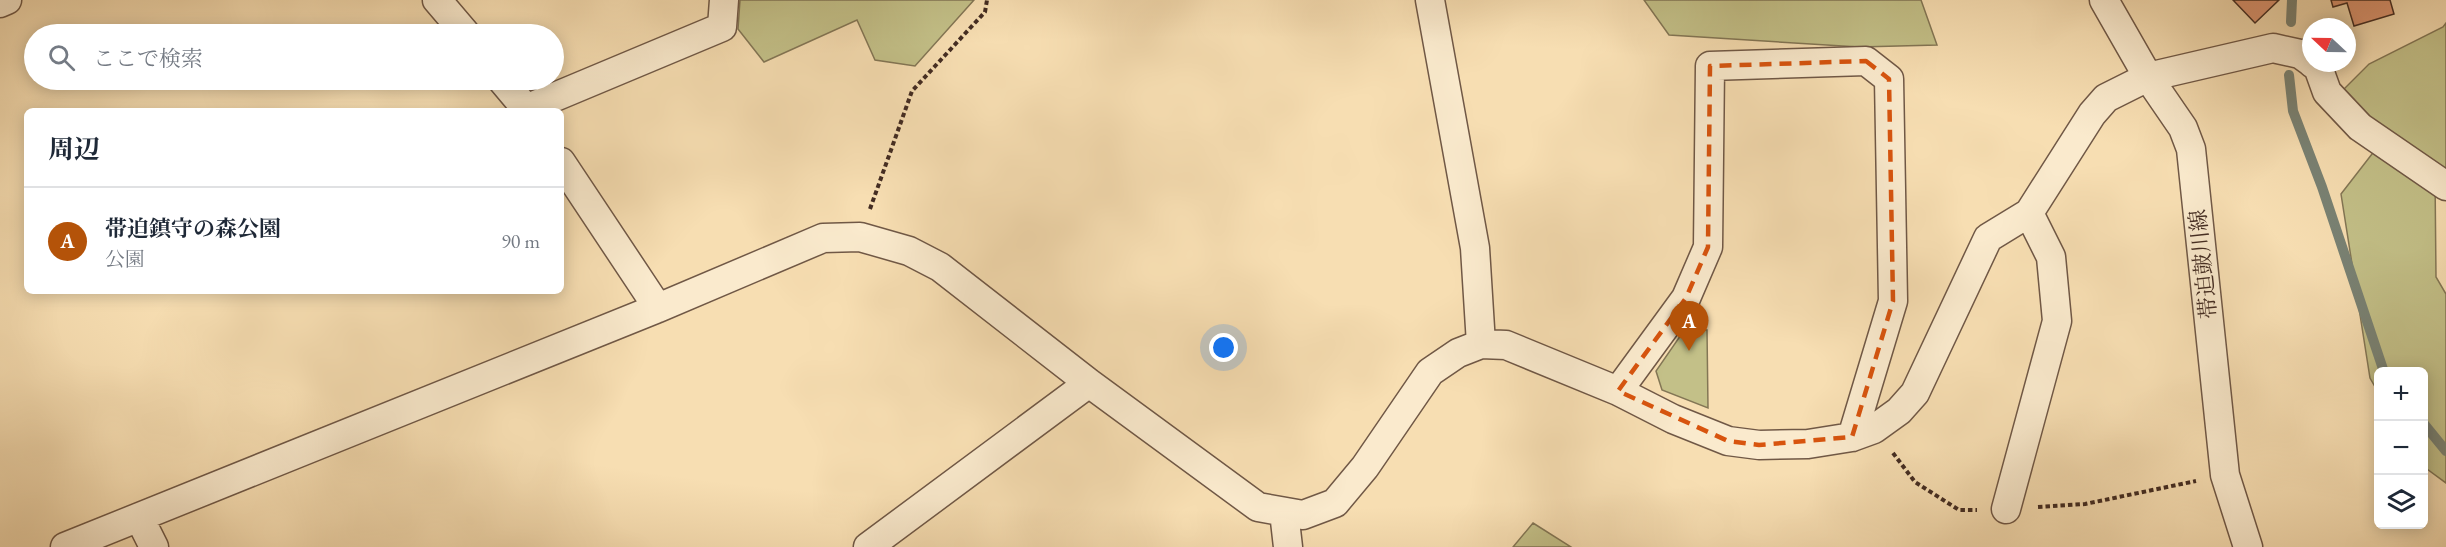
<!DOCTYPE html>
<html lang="ja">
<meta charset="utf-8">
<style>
:root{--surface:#fff;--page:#f6f6f7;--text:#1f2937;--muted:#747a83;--line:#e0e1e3;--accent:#b45309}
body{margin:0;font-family:"EB Garamond","Noto Serif JP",serif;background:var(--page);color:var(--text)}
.controls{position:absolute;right:18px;bottom:18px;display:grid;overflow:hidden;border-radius:9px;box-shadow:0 3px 15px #0003}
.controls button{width:54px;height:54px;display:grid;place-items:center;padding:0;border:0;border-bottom:2px solid var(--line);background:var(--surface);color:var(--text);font:30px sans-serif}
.compass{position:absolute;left:2302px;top:18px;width:54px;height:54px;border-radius:50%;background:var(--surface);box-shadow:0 3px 15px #0003;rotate:292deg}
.you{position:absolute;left:1224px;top:348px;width:21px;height:21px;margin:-15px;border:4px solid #fff;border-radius:50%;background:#1a73e8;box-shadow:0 0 0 9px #1a73e833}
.badge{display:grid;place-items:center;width:39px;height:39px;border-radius:50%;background:var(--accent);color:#fff;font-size:20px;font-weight:700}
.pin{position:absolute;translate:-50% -50px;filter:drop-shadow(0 2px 3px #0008)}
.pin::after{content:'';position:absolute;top:32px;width:21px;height:18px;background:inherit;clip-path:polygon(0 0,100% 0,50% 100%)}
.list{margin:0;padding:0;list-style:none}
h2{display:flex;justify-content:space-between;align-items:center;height:78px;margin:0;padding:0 24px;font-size:26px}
h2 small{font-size:20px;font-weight:400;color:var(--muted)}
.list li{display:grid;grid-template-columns:39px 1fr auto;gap:18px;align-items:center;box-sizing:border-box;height:108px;padding:0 24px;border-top:2px solid var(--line)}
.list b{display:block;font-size:22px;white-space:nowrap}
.list p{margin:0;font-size:20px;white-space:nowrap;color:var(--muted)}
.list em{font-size:20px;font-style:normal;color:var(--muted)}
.icon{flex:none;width:33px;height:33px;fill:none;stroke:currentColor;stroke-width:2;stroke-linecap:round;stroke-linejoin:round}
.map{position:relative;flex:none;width:2446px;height:547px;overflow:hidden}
.search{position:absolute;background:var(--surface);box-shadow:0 3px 15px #0003;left:24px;top:24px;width:540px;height:66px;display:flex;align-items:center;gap:15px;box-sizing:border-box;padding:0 21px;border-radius:33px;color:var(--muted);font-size:22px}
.panel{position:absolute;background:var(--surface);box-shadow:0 3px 15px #0003;left:24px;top:108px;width:540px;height:186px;border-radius:9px}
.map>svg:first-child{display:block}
</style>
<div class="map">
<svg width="2446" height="547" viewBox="0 0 2446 547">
<rect width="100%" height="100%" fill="#f7deb2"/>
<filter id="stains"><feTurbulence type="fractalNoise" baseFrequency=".00333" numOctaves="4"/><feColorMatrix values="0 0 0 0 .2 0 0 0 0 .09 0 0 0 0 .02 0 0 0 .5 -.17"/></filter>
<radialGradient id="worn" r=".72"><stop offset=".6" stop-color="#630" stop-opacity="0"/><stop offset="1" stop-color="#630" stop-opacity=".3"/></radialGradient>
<!-- green -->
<path fill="#c3c088" stroke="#837655" stroke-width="1.5" d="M740,0H974L915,66L875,60L857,20L764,62L738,29Z
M1644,0H1921L1937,45L1859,47L1669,35Z
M2446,23V175H2435L2436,277L2446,294V483L2427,469L2424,464V372H2378V392L2370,378L2341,194L2379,145L2339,94L2369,64L2443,27Z
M1685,329L1707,330L1708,408L1662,390L1656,371Z
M1533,523L1571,547H1513Z"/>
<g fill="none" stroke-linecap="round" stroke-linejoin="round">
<!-- stream -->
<path stroke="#798274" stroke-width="10" d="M2291,22L2292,0
M2289,75L2293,111L2322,187L2384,372
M2424,424L2446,451"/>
</g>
<!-- building -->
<path fill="#de9672" stroke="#432c22" stroke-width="1.5" d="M2233,0H2279L2255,23Z
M2331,0H2390L2394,14L2354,26L2347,3L2333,7Z"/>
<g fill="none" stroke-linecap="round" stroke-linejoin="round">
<defs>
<path id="street" d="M437,0L466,34
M1430,0L1475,248L1481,344
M2104,0L2148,77L2183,128L2191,149L2225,475L2248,547
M0,3L7,0
M2312,63L2318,67L2327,92L2360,127L2446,186
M502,80L528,111
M526,109L722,27L724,0
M561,162L658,308
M1618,391L1686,298L1708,247L1710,66L1866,61L1889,79L1893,301L1852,437
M2006,509L2057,321L2051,257L2029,213
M1284,512L1288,547
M139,517L154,547
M65,547L658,308L823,238L860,237L909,251L940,267L1089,383L1258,507L1303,515L1335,503L1365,467L1430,372L1458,353L1481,344L1506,345L1618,391L1673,419L1728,441L1759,445L1808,444L1852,437L1874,429L1899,411L1915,393L1988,238L2029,213L2092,114L2106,98L2148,77L2273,48L2300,54L2311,62
M868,547L1089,383"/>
</defs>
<!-- street casing -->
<use href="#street" stroke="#705846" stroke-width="31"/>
<!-- path -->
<path stroke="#432c22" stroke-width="4" stroke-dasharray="4.5 3" stroke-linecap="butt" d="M870,209L912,91L985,12L987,0
M1893,453L1915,482L1959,510H1977
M2038,507L2085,504L2196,481"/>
<!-- street -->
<use href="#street" stroke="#faeacd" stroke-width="28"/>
</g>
<!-- marked area -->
<path fill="none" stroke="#d8540e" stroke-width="4.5" stroke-dasharray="12 8" stroke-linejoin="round" d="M1866,61L1889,79L1893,301L1852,437L1759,445L1728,441L1618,391L1686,298L1708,247L1710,66Z"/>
<g text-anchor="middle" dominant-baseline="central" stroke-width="4.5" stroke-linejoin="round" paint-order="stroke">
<!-- street labels -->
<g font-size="22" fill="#432c22" stroke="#faeacd">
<text transform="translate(2203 264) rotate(-96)">帯迫皷川線</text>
</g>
</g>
<rect width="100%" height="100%" filter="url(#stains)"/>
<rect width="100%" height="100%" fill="url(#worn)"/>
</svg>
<div class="controls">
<button>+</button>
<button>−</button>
<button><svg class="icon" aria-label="layers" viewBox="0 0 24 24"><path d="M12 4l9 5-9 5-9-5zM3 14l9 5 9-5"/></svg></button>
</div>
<svg class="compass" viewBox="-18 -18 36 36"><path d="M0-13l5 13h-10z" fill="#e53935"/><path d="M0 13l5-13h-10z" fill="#747a83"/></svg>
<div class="you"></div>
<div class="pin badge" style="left:1689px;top:351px">A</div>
<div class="search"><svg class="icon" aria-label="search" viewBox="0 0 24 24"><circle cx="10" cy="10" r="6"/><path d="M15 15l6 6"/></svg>ここで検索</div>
<section class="panel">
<h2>周辺<small></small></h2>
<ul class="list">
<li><span class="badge">A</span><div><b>帯迫鎮守の森公園</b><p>公園</p></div><em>90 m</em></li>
</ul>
</section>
</div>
